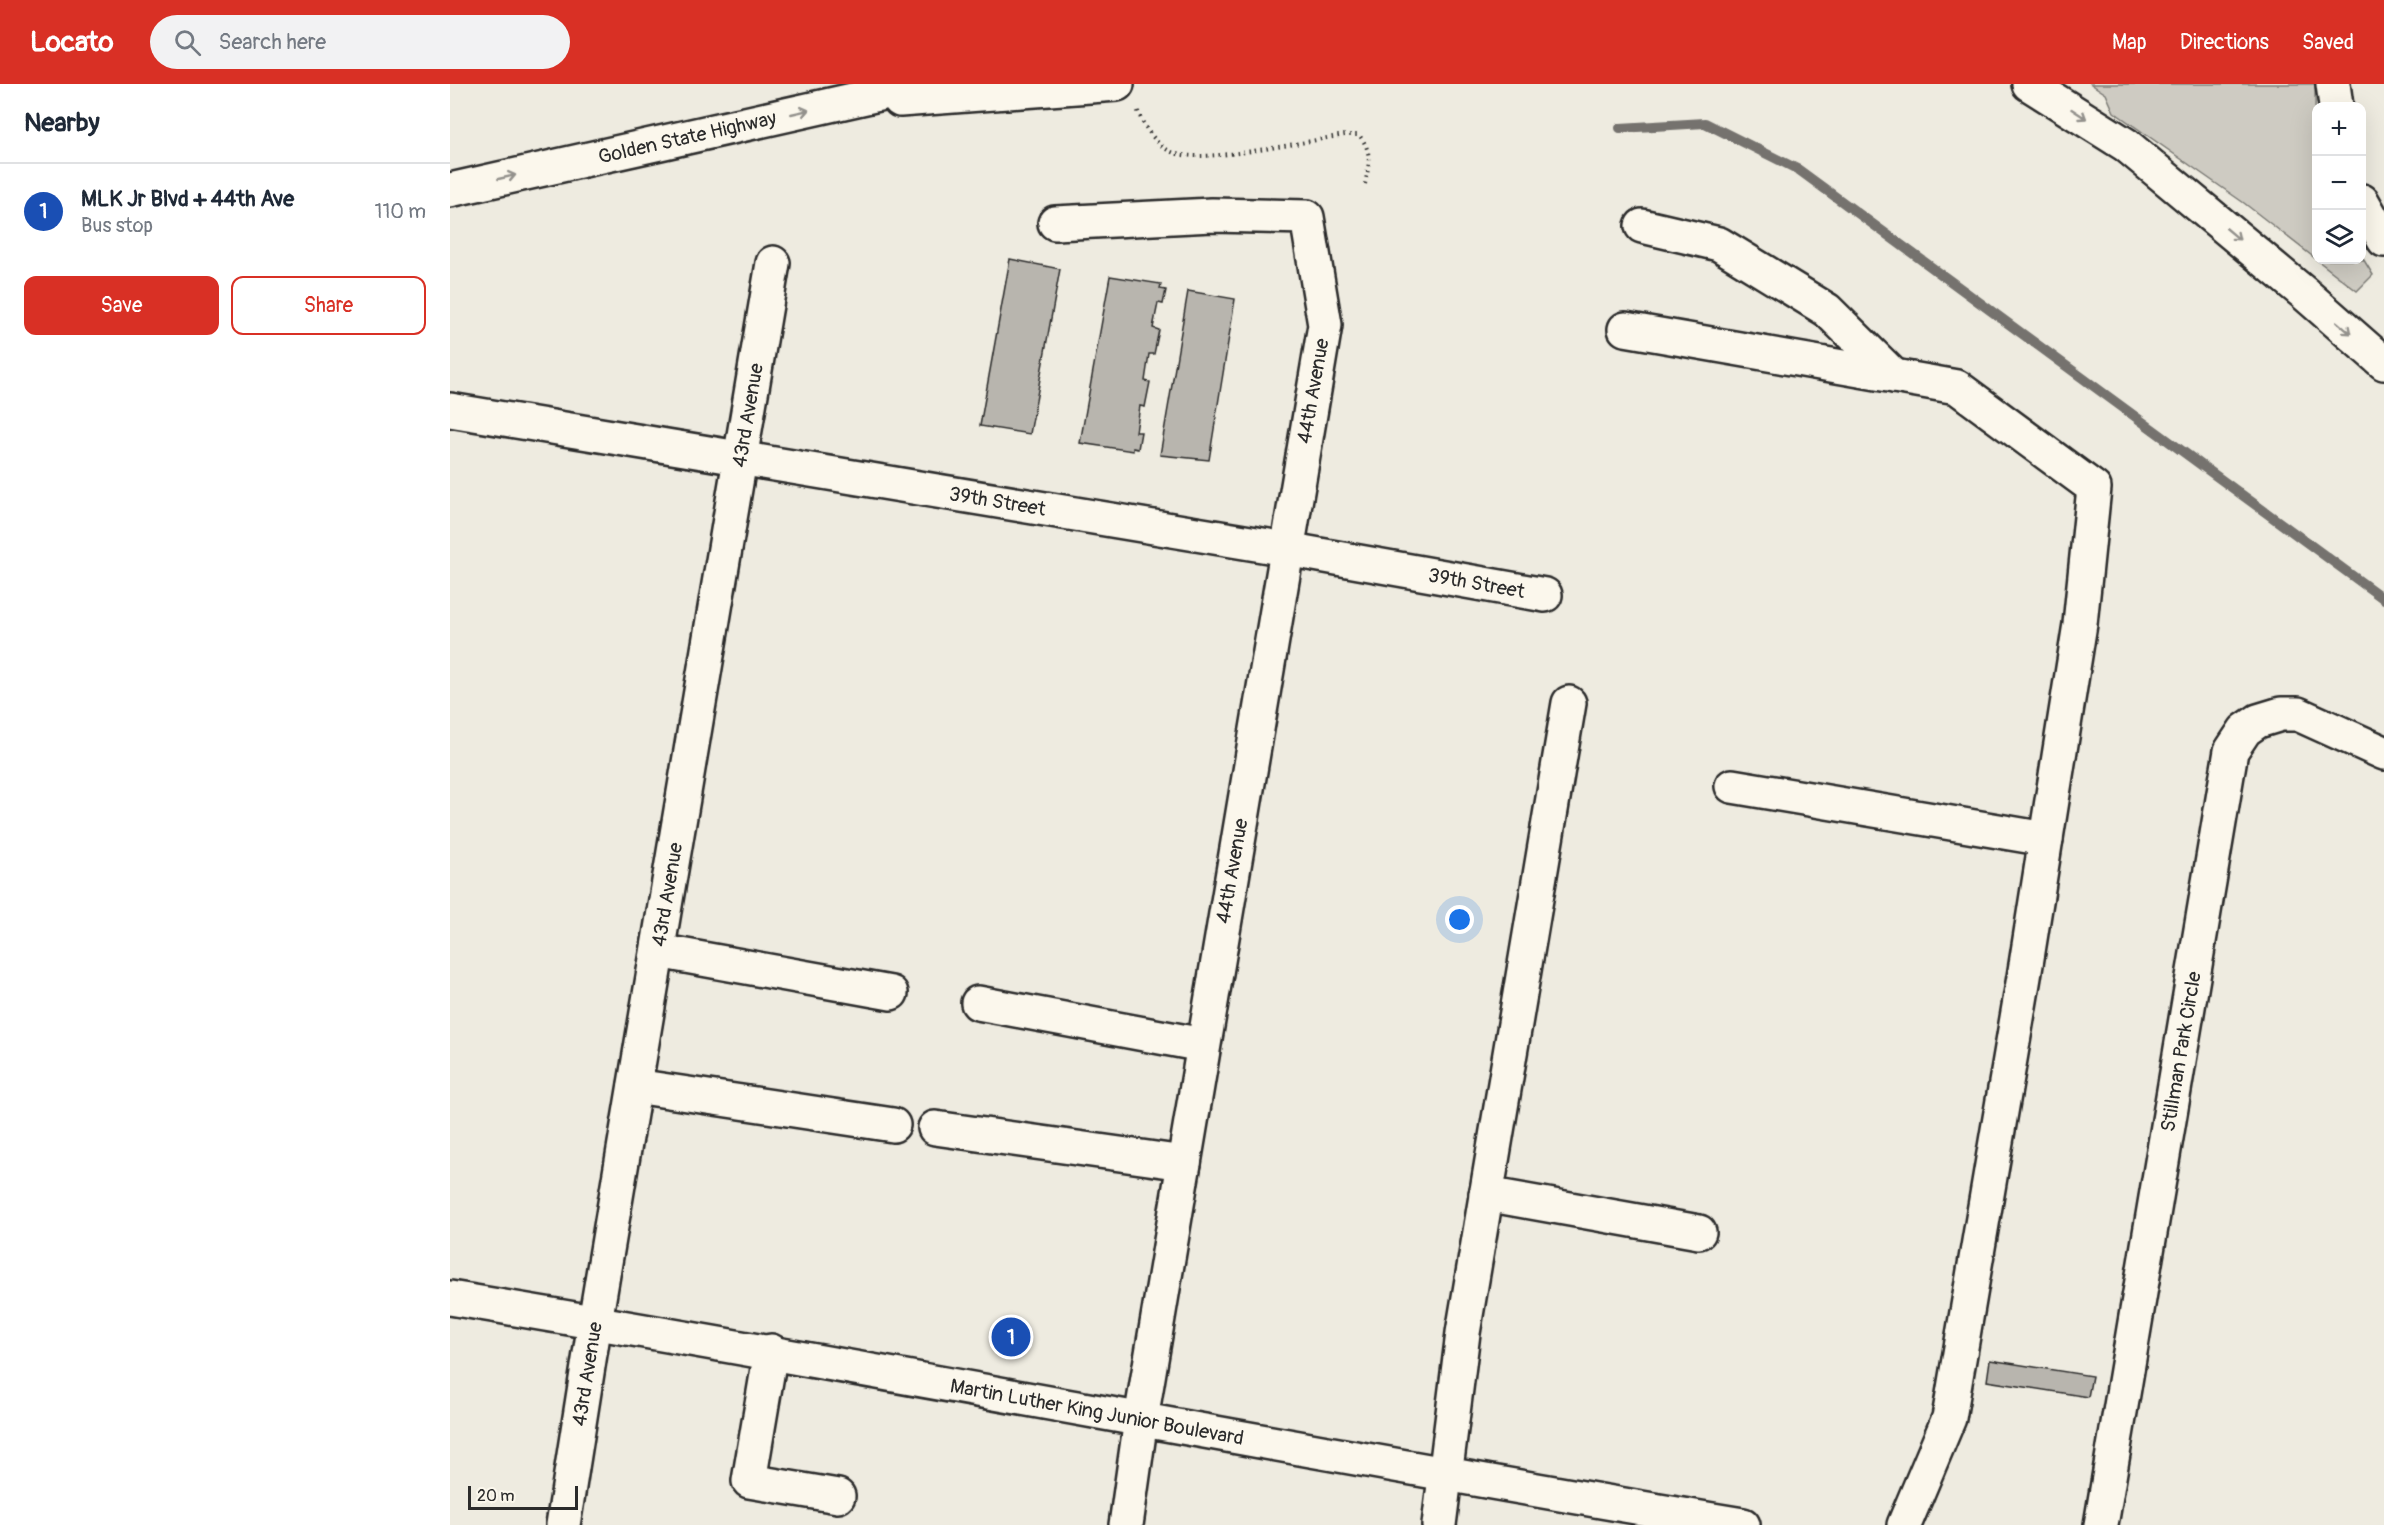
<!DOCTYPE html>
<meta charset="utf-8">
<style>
:root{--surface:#fff;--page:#f2f2f3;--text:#1f2937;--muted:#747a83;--line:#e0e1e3;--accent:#d93025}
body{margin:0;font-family:Pangolin,sans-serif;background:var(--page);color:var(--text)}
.controls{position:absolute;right:18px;top:18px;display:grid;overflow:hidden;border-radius:12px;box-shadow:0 6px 24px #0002}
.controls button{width:54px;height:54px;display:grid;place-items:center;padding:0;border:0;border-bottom:2px solid var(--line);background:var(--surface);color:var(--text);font:30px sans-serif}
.scale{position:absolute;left:18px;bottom:15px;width:110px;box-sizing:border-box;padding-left:6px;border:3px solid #2b2b2b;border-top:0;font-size:16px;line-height:21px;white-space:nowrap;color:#2b2b2b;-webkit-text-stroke:4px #fbf7ec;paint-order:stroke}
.you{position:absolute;left:1010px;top:836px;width:21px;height:21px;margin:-15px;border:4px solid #fff;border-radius:50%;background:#1a73e8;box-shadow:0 0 0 9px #1a73e833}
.badge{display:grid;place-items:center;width:39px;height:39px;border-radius:50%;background:var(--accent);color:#fff;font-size:20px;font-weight:700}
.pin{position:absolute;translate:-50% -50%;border:3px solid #fff;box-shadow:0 2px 6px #0006}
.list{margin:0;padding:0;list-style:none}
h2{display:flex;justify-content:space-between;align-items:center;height:78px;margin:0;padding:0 24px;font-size:26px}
h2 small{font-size:20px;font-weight:400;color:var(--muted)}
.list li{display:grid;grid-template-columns:39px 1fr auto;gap:18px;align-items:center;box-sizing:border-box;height:96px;padding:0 24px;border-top:2px solid var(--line)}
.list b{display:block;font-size:22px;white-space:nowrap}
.list p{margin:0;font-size:20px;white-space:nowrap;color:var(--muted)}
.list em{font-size:20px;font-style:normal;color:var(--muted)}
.actions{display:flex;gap:12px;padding:18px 24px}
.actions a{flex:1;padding:14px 0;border:2px solid var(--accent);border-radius:12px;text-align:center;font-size:21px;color:var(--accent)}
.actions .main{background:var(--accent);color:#fff}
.icon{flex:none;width:33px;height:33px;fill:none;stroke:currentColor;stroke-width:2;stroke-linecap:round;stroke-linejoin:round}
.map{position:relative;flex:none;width:1934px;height:1441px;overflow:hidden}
header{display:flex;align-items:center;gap:36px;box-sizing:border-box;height:84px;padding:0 30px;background:var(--accent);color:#fff}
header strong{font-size:28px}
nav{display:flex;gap:33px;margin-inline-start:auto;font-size:21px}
.search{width:420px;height:54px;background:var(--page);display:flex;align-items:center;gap:15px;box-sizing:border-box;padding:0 21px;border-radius:33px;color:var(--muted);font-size:22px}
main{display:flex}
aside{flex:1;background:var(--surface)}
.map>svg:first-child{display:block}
</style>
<header>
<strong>Locato</strong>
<div class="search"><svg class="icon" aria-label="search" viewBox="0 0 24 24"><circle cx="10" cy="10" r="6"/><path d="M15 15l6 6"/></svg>Search here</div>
<nav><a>Map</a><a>Directions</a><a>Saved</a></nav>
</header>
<main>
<aside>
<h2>Nearby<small></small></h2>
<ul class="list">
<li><span class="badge" style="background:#1a4fb4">1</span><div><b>MLK Jr Blvd + 44th Ave</b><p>Bus stop</p></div><em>110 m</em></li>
</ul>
<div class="actions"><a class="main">Save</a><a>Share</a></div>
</aside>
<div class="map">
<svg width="1934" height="1441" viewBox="0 0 1934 1441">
<rect width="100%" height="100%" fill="#eeebe0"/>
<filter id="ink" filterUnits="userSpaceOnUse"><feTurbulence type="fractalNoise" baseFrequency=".0167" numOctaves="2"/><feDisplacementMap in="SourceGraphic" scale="12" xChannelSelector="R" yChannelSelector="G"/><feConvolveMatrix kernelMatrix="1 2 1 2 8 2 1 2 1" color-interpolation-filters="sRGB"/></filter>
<g filter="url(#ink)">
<!-- green -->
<path fill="#cecbc2" stroke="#7c7b76" stroke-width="1.5" d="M1641,0H1865L1866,175L1794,119L1664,28L1656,10Z
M1912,173L1923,191L1907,207L1867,176H1912Z"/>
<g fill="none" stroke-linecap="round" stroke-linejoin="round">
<!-- stream -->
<path stroke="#74726e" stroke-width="10" d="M1170,44L1255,39L1349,86L1934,515"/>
</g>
<!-- building -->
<path fill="#b8b5ae" stroke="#2b2b2b" stroke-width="1.5" d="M560,175L610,185L580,350L530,342Z
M660,192L711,200L710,205L716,206L713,220L708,219L703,244L709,246L704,270H699L695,297L700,298L695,323L690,322L686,348H691L688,365L683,364V367L630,359Z
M738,207L785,215L759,376L710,371Z
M1540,1276L1642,1292L1638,1313L1537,1297Z"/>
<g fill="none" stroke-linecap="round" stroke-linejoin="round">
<defs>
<g id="minor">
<path d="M605,139L762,131L857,133L875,241L691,1335L676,1441"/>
<path d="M1192,142L1269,160L1377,226L1444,292"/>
<path d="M1175,245L1507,303L1644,404L1630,540L1574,893L1499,1334L1454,1441"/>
<path id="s1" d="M0,326L836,465L1095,511"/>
<path d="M1282,702L1596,755"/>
<path d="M208,867L441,909"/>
<path d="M528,919L753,961"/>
<path d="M185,1002L443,1041"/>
<path d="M485,1044L734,1079"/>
<path d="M1036,1110L1249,1148"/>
<path id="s2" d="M0,1214C432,1285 861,1370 1293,1441"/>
<path d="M321,1267L299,1397L388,1412"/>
<path id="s3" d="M113,1441L145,1238L323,179"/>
<path d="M989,1441L1013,1249L1119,619"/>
<path id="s4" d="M1651,1441L1781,667L1795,646L1808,637L1831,630H1848L1934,669"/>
</g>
<g id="highway">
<path d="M1579,0L1676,61L1854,209L1934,279"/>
<path d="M1883,0L1886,22"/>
<path d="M450,16L667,0"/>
<path id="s5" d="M0,106L474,0"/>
<path d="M1912,117L1934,156"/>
</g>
</defs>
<!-- minor casing -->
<use href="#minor" stroke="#2b2b2b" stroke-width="38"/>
<!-- highway casing -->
<use href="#highway" stroke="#2b2b2b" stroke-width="38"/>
<!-- path -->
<path stroke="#2b2b2b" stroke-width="4" stroke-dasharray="1.5 4.5" stroke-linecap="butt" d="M688,27C693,43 708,63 724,69C756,80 856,57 895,51H909C923,68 919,81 915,100"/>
<!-- minor -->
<use href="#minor" stroke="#fbf7ec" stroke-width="33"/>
<!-- highway -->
<use href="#highway" stroke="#fbf7ec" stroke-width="33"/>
</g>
<!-- one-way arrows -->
<defs><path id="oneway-shaft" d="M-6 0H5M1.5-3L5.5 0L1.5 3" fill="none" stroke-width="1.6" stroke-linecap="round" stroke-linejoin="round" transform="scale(1.5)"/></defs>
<g stroke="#93918c">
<use href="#oneway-shaft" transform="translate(350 28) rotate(-13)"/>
<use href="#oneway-shaft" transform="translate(1629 30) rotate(33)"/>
<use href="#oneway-shaft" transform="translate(57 93) rotate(-13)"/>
<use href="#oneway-shaft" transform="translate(1783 150) rotate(40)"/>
<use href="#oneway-shaft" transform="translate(1894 244) rotate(41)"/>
</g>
</g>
<g text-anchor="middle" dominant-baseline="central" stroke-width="4.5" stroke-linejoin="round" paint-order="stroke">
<!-- street labels -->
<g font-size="20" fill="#2b2b2b" stroke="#fbf7ec">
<text stroke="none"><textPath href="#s5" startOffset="243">Golden State Highway</textPath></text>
<text transform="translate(863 307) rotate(-80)">44th Avenue</text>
<text stroke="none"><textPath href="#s3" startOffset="1125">43rd Avenue</textPath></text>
<text stroke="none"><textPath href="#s1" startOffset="555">39th Street</textPath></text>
<text stroke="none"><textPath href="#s1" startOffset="1041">39th Street</textPath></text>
<text transform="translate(782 787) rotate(-80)">44th Avenue</text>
<text stroke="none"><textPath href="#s3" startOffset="639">43rd Avenue</textPath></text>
<text stroke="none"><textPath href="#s4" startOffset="480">Stillman Park Circle</textPath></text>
<text stroke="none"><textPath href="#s3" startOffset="153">43rd Avenue</textPath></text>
<text stroke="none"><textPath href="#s2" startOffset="657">Martin Luther King Junior Boulevard</textPath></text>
</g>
</g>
</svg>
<div class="controls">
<button>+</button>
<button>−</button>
<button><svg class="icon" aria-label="layers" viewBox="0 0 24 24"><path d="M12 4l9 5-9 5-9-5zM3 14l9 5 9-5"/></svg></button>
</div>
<div class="scale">20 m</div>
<div class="you"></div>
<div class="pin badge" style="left:561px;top:1253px;background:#1a4fb4">1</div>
</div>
</main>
